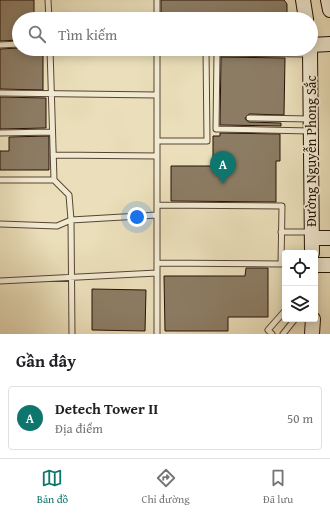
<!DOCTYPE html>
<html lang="vi">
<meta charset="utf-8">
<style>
:root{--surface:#fff;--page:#f6f6f6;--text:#202124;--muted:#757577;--line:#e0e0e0;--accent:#0f766e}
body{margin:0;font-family:"Gentium Book Plus",serif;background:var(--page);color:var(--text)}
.controls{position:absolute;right:12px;bottom:12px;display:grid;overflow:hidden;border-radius:4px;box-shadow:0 2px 10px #0003}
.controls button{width:36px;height:36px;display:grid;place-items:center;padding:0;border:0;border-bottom:1px solid var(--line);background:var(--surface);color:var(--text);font:20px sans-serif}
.you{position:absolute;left:137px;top:217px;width:14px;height:14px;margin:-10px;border:3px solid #fff;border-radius:50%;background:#1a73e8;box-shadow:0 0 0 6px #1a73e833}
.badge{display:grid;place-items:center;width:26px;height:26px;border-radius:50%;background:var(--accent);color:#fff;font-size:13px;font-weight:700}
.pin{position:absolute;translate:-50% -33px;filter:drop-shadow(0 1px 2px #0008)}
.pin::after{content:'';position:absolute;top:21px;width:14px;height:12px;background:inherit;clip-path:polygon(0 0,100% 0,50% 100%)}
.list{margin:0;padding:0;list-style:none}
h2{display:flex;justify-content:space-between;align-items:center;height:52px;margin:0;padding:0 16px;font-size:17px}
h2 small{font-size:13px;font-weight:400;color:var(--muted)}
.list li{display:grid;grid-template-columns:26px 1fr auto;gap:12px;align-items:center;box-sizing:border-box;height:64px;margin:0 8px 8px;padding:0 8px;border:1px solid var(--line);border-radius:4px}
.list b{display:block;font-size:15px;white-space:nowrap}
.list p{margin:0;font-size:13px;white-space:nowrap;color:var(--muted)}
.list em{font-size:13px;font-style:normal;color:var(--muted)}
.icon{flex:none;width:22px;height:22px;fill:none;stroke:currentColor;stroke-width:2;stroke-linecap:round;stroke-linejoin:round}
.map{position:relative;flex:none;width:330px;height:334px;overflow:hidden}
.search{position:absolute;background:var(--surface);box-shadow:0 2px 10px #0003;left:12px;right:12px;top:12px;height:44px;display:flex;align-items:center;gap:10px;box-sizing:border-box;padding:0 14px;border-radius:22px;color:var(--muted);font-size:15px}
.sheet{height:124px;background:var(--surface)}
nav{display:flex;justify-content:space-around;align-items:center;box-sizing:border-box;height:56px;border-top:1px solid var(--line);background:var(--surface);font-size:11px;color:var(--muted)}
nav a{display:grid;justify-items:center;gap:2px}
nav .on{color:var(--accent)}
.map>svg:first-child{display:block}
</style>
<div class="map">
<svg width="330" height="334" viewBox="0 0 330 334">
<rect width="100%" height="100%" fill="#eadfba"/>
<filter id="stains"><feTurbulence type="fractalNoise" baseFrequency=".005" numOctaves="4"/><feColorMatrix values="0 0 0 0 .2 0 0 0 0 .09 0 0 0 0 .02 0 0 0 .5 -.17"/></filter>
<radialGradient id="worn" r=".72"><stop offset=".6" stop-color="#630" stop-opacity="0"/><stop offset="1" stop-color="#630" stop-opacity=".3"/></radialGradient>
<!-- building -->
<path fill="#8c7c64" stroke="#271106" d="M0,0H34V19H19V40L0,41Z
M161,0H284L287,4V19H161Z
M19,48L43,49V90L0,89V49Z
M221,57L285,58L284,115L249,114L245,118L246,120L249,122L281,123V126L220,125Z
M0,97L46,98V128L0,129Z
M220,133L280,134V161H276V202L171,201V166H213V136H220Z
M49,136V170H0V151H9V137Z
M246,268H268V317H228V331H165L164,276H245Z
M92,289L146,290L145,331L92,330Z"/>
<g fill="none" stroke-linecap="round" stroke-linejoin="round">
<defs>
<path id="lane" d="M48,0L49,19
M157,0V19
M0,45L19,44
M50,49L54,180L69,195L71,220L72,334
M157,49V334
M308,54L217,53L216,129L310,131
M0,93L156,95
M249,118L310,119
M0,133L52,132
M157,141H207L206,49
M53,155L157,156
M0,180H54
M157,205L282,206L281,264L157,263
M0,224L57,226L71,220L157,215
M281,232H311
M0,281L157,273
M272,334L268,330L283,313L285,315
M283,334L295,319"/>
<path id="secondary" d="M303,0L306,19
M328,0L330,10
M311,45L330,44
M310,49L312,253
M312,238H330
M315,265H330
M312,334L313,319"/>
</defs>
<!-- lane casing -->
<use href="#lane" stroke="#584433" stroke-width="7"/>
<!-- secondary casing -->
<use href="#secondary" stroke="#271106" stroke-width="16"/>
<!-- lane -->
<use href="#lane" stroke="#f1ead2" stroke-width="5"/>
<!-- secondary -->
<use href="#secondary" stroke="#f1ead2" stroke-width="14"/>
</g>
<g text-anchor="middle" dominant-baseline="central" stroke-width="3.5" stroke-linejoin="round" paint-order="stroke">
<!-- street labels -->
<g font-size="14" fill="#271106" stroke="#f1ead2">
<text transform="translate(311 151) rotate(-90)">Đường Nguyễn Phong Sắc</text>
</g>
</g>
<rect width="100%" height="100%" filter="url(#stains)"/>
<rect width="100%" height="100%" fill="url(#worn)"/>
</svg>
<div class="controls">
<button><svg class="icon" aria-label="locate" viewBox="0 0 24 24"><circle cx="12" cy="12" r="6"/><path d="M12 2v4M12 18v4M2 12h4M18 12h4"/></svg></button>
<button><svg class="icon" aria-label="layers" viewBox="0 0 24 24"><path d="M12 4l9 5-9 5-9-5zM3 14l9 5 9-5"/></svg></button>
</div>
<div class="you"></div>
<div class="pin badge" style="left:223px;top:184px">A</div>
<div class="search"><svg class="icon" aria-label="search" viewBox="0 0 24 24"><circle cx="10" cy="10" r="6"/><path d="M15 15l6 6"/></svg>Tìm kiếm</div>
</div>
<section class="sheet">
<h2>Gần đây<small></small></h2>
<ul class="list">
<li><span class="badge">A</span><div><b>Detech Tower II</b><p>Địa điểm</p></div><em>50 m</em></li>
</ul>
</section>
<nav>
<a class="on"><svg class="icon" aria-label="map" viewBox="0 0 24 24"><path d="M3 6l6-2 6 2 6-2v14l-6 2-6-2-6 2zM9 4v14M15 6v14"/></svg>Bản đồ</a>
<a><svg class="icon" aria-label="directions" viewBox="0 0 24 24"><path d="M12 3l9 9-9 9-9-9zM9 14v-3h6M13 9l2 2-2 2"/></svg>Chỉ đường</a>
<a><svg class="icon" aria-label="saved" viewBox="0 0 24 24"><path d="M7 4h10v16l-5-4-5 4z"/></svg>Đã lưu</a>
</nav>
